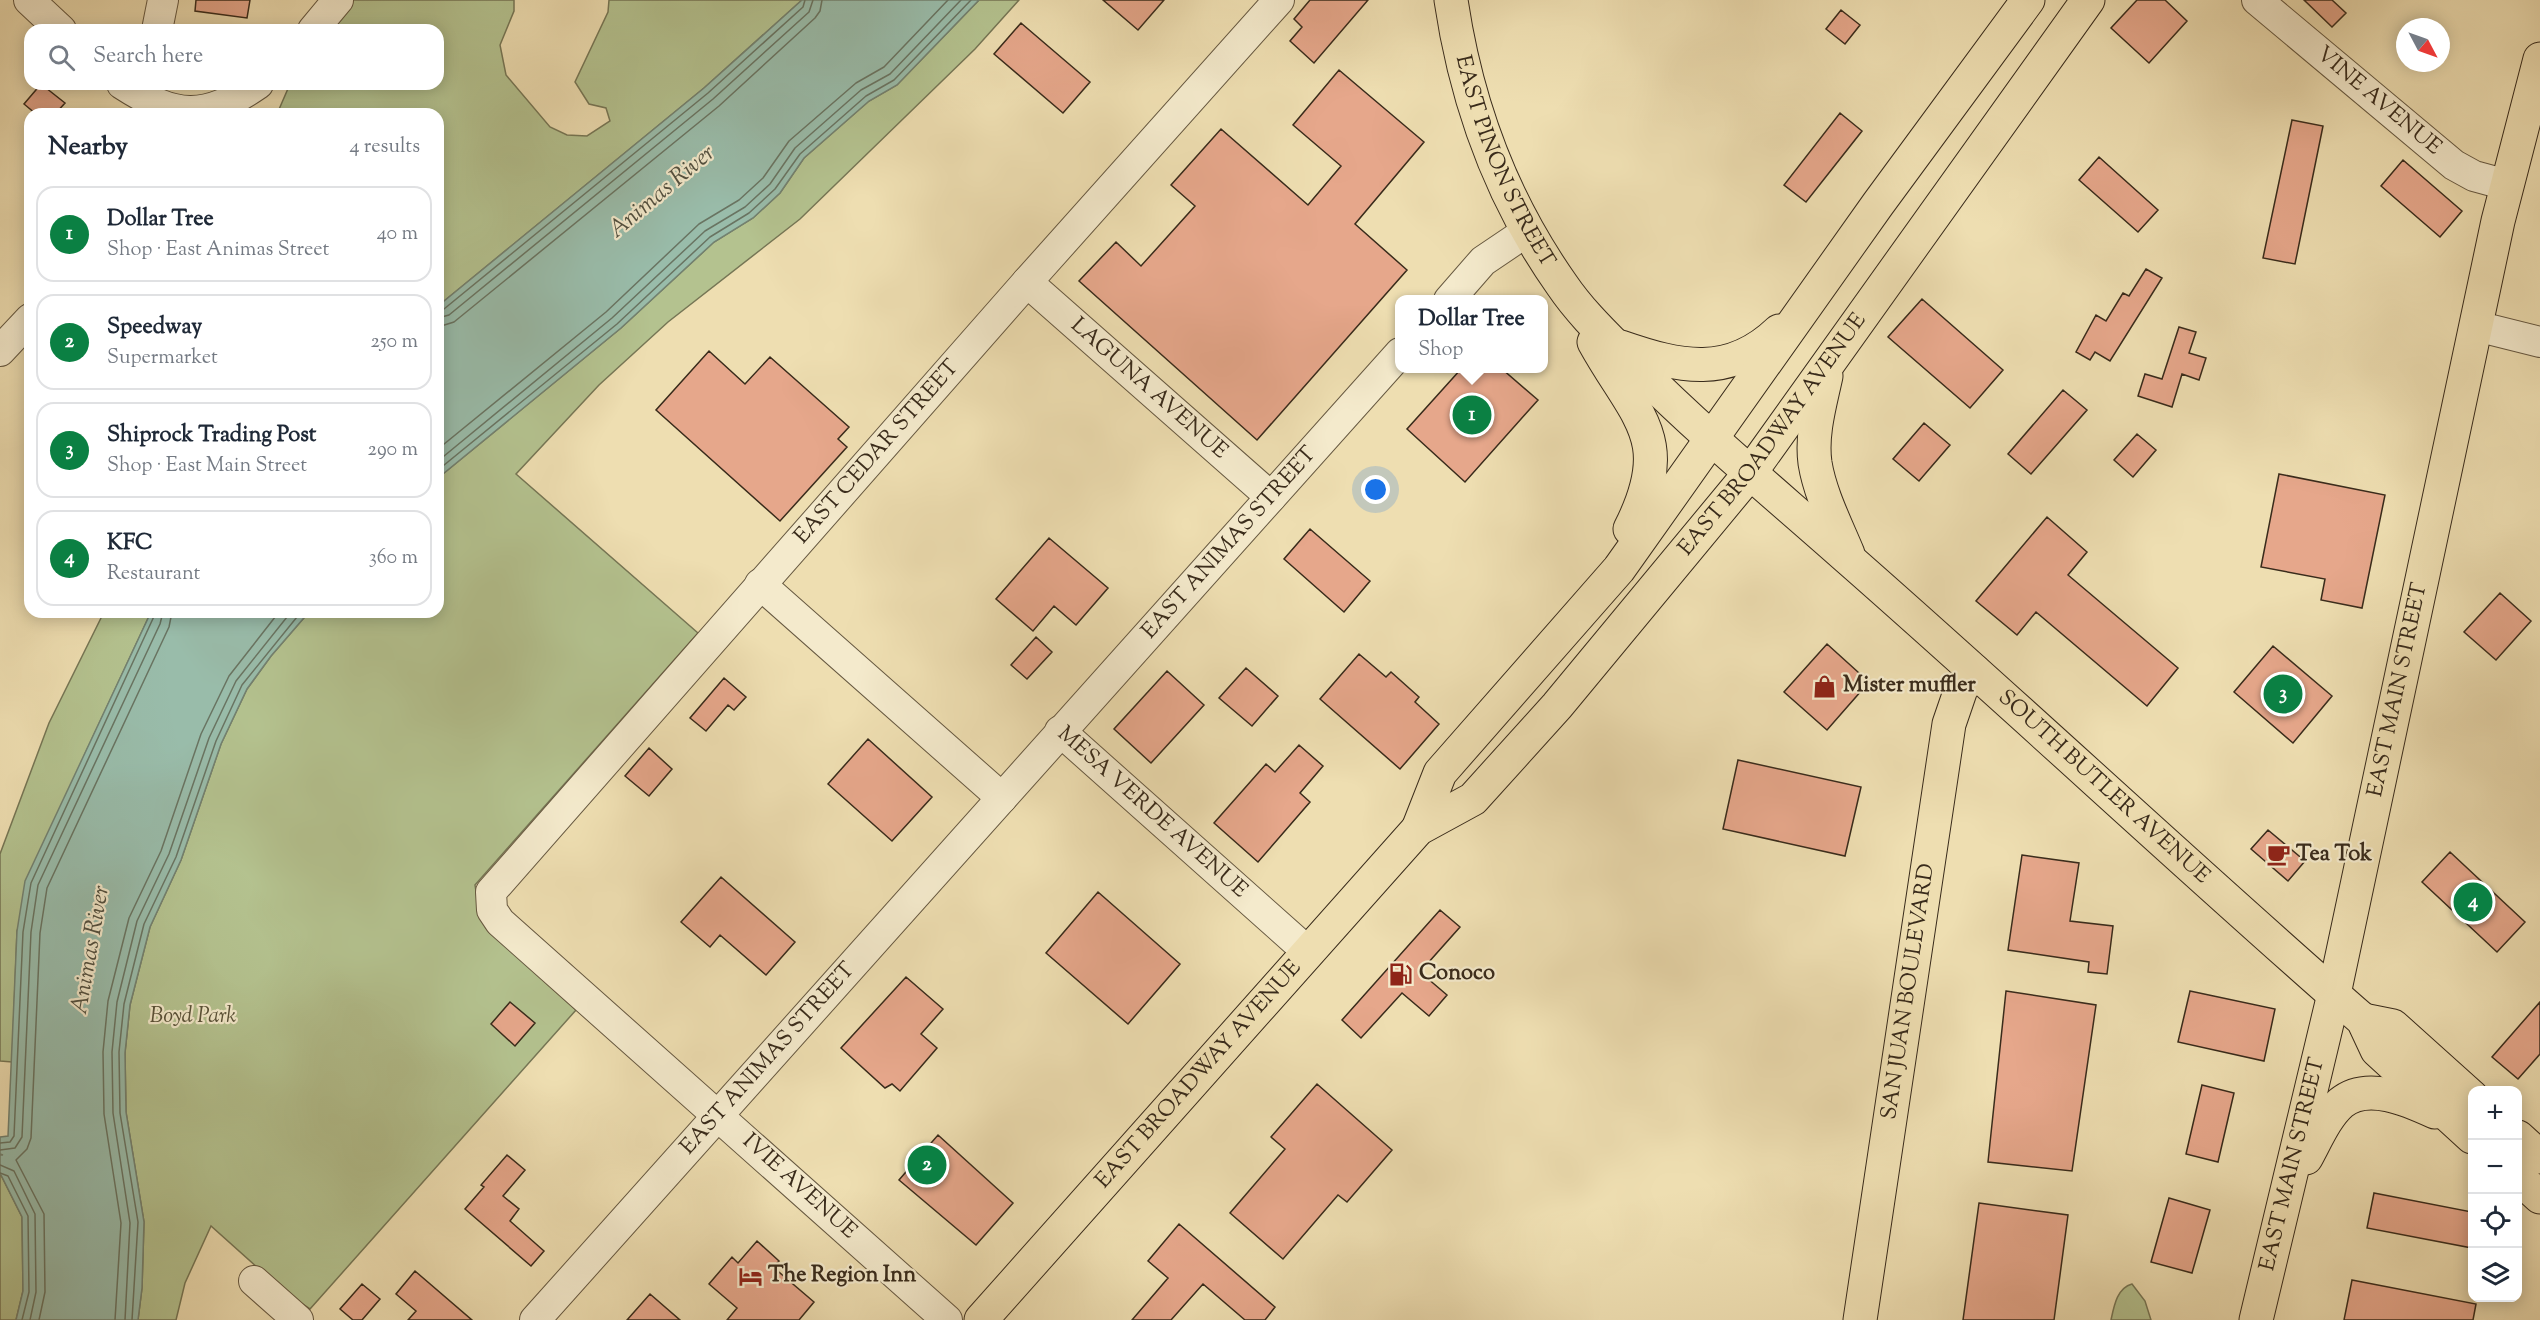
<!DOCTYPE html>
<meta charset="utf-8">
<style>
:root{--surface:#fff;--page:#f6f6f7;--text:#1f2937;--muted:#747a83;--line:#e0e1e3;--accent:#0b8043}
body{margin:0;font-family:"Sorts Mill Goudy",serif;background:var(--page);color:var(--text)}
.controls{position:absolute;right:18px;bottom:18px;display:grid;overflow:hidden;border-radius:12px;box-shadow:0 3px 15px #0003}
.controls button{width:54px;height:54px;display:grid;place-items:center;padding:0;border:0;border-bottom:2px solid var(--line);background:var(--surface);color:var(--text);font:30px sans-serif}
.compass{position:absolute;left:2396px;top:18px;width:54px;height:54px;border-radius:50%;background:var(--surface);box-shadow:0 3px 15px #0003;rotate:131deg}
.you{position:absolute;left:1376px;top:490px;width:21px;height:21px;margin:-15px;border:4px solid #fff;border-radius:50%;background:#1a73e8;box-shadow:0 0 0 9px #1a73e833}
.badge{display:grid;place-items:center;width:39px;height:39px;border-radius:50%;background:var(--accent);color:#fff;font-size:20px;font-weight:700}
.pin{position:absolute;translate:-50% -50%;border:3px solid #fff;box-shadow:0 2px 6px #0006}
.popup{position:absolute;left:1395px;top:295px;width:153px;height:78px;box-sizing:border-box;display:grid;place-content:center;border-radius:12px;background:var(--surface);filter:drop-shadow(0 2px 4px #0005);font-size:20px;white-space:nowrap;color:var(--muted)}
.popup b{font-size:22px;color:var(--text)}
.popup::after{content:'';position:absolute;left:50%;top:100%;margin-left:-12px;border:12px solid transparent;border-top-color:var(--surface)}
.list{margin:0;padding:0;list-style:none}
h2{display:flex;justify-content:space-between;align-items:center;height:78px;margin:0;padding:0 24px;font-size:26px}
h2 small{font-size:20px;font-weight:400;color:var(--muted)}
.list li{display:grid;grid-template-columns:39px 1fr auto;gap:18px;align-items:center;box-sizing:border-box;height:96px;margin:0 12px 12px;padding:0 12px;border:2px solid var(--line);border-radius:18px}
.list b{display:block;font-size:22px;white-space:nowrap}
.list p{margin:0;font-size:20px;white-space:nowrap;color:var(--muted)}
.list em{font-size:20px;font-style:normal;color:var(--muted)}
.icon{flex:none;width:33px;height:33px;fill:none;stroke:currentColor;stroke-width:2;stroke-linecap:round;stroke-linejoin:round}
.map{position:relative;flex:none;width:2540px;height:1320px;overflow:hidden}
.search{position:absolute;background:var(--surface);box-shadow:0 3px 15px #0003;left:24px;top:24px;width:420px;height:66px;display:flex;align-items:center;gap:15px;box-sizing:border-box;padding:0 21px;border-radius:18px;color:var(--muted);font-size:22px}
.panel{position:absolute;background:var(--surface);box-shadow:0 3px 15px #0003;left:24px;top:108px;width:420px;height:510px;border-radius:18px}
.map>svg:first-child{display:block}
</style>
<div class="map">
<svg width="2540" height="1320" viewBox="0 0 2540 1320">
<rect width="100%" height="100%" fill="#eedeb1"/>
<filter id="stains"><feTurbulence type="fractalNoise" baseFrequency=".00333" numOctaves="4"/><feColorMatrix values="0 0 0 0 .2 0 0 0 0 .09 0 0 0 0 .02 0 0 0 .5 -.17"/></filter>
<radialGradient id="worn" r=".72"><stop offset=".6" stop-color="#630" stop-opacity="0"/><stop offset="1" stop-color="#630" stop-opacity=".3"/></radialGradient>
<!-- green -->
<path fill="#b4c28f" stroke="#767655" stroke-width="1.5" d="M350,0H514V11L500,45L506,75L550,127L567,135L587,136L610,121L606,108L589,104L575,82L608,12L609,0H802L704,88L438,306V114H277L290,84H438V30H327Z
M979,0H1019L975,49L800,219L668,322L599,385L516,474L698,633L475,885L480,916L486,928L576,1010L310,1309L287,1294L211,1226L185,1283L176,1320H138L142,1288L144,1222L126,1112L125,1053L130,1005L150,927L181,860L221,744L247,689L271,656L309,612H438V478L621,328L714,242L753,218L780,193L804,158L869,101L897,85Z
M104,612H151L84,756L17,931L12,1062L0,1061V854L49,723Z
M0,1173L22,1217L23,1291L16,1320H0Z
M2132,1284L2145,1301L2151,1320H2111C2114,1306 2117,1288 2132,1284Z"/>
<!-- water -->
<path fill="#99bcaa" stroke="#738271" stroke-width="1.5" d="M802,0H979L897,85L869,101L804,158L780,193L753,218L714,242L621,328L438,478V306L704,88Z
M151,612H309L271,656L247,689L221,744L181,860L150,927L130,1005L125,1053L126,1112L144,1222L142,1288L138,1320H16L23,1291L22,1217L0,1173V1155H3L0,1154V1137L8,1136L17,931L25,881Z"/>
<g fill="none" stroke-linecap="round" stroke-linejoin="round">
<!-- shore -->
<path stroke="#697462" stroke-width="1.5" d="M438,310L444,309L708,93L803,7L805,0
M438,318L449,315L713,99L809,12L813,0
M438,327L454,322L719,106L815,18L820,11L822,0
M438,449L606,312L699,224L739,200L763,178L789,141L856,83L884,67L948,0
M438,461L612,318L705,231L745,207L770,184L795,148L861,90L890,74L961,0
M438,470L617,324L710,237L749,213L775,189L800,154L866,96L894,80L971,0
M0,1143L10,1142L14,1136L23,932L31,883L156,612
M0,1150L15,1148L22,1137L31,932L38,885L160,624L163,612
M0,1165L14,1171L35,1214L36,1292L30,1320
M0,1173L8,1176L28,1216L29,1292L22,1320
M39,1320L45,1292L44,1214L16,1160L27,1149L31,1138L40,933L47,888L169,627L172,612
M115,1320L121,1223L104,1114L103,1052L108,1001L129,918L161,851L201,734L229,676L279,612
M125,1320L130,1223L113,1113L112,1052L117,1002L137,921L169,854L209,738L236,681L291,612
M132,1320L138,1222L120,1113L119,1052L124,1004L144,924L176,857L216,741L242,685L301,612"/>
</g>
<!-- building -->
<path fill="#e6a78b" stroke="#392b1b" stroke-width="1.5" d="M196,0H250L247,18L195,11Z
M1103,0H1164L1138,30Z
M1310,0H1368L1314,63L1290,41L1302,27L1294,19Z
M2137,0H2165L2187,21L2149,63L2111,28Z
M2304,0H2332L2346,13L2332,27Z
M1841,10L1860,25L1845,44L1826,29Z
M1021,23L1090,82L1063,113L994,54Z
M1339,70L1424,142L1355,224L1407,270L1257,440L1079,281L1116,242L1141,266L1195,206L1171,185L1221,129L1308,205L1341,166L1293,125Z
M41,84L65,103L55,114H36L24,104Z
M1840,113L1862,131L1806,202L1784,185Z
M2292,120L2323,126L2295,264L2263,258Z
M2099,157L2158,210L2138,232L2079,180Z
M2403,160L2462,211L2440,237L2381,186Z
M2146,269L2162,278L2110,361L2095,352L2090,360L2076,352L2096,315L2106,321L2123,293L2129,296Z
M1922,299L2003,370L1970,408L1888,337Z
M2179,327L2196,332L2189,353L2206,358L2199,380L2182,374L2172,407L2138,396L2145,374L2162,379Z
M709,351L745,384L770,357L849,427L838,439L847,447L780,521L656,410Z
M1461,369H1502L1538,400L1465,482L1407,429Z
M2063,390L2087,410L2031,474L2008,454Z
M1924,423L1950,445L1919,481L1893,459Z
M2137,434L2156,450L2133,477L2114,460Z
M2279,474L2385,495L2362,608L2321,600L2325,579L2261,567Z
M2047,517L2087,552L2068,575L2178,668L2147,706L2036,612L2017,635L1976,601Z
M1310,529L1370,581L1344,612L1284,559Z
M1049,538L1108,588L1076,625L1054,606L1033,631L996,599Z
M2500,593L2531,621L2496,660L2464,632Z
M1036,637L1052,652L1027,679L1011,665Z
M1827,644L1869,682L1827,730L1784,692Z
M2273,646L2332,696L2293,743L2234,692Z
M1359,654L1386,677L1391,672L1419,697L1415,702L1439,724L1400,769L1320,699Z
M1246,668L1278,696L1252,726L1219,698Z
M1167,671L1204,705L1151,763L1114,729Z
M724,678L746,697L734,710L728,705L706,731L690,718Z
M868,739L932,797L892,841L828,784Z
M1299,745L1323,766L1300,793L1310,802L1258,862L1214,823L1266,764L1275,772Z
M649,748L672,769L649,796L625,776Z
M1738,760L1861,787L1845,856L1723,829Z
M2268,830L2305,861L2288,881L2251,849Z
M2450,852L2525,922L2497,952L2422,882Z
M2022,855L2079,863L2070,921L2113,926L2107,974L2088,972L2089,962L2008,950Z
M721,877L795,942L766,975L720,935L710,947L681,922Z
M1098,892L1180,964L1128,1024L1046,953Z
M1440,910L1460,927L1420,972L1447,995L1429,1016L1402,993L1361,1038L1342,1020Z
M906,977L943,1009L921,1034L937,1048L900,1091L892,1084L885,1088L841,1048Z
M2006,991L2096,1005L2072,1171L1988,1162Z
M2190,991L2275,1009L2264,1061L2178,1042Z
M510,1002L535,1023L515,1046L491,1024Z
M2540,1002V1054L2518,1079L2492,1057Z
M1317,1084L1392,1150L1347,1202L1338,1195L1283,1259L1230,1213L1285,1149L1271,1137Z
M2202,1085L2234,1093L2218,1162L2186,1154Z
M938,1135L1013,1203L976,1245L899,1180Z
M507,1155L525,1170L503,1196L519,1209L510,1221L544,1251L531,1266L465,1209L484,1187L481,1185Z
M2374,1193L2472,1212V1248L2367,1228Z
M2169,1198L2210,1210L2192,1273L2151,1262Z
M1979,1203L2068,1215L2054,1320H1963Z
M1179,1224L1275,1307L1265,1320H1245L1203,1284L1171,1320H1132L1168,1278L1148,1261Z
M757,1241L779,1261L773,1267L814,1302L799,1320H727L737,1308L709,1284L732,1257L738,1263Z
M415,1271L472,1320H408L416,1311L396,1294Z
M2352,1280L2476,1304L2473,1320H2344Z
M362,1284L380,1299L362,1320H353L340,1309Z
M650,1294L680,1320H627Z"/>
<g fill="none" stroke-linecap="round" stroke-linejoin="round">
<defs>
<g id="minor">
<path d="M29,0L61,30"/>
<path id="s1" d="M2257,0L2454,165L2474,176L2507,185"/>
<path d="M157,30L163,0"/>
<path d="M313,30L338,0"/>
<path d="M122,84C176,119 204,121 258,84"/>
<path id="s2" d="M1027,282L1271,497"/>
<path d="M1449,300L1483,261L1526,232"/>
<path d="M2476,326L2540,342"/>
<path d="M0,351L30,319"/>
<path d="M760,584L1002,798"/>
<path id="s3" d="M1060,731L1308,952"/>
<path d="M254,1281L298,1320"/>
<path id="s4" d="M535,1320L1400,353"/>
<path id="s5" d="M947,1320L500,922L492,910L491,892L1027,282L1279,0"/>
</g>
<g id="major">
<path id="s6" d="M1451,0C1466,102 1502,200 1562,285C1583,316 1611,341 1637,368C1705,436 1779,497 1851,561C2023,712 2190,869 2363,1020L2377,1050L2472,1137"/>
<path d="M1594,342C1636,418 1676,438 1630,529"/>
<path d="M1621,347C1679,367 1729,379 1779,331"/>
<path d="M1826,376C1820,404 1811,434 1815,463C1820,494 1836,525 1848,554"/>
<path d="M1418,829L1440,773L1619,569L1878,204L2028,0"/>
<path d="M2363,1020L2393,1026L2472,1097"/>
<path d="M2518,1137L2540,1157"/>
<path d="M2306,1158C2316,1140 2326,1116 2341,1103C2367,1081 2409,1100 2435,1112"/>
<path d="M2518,1177L2540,1197"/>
<path id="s7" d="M981,1320L1418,829L1473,799L1557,706L1750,473L2088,0"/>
<path id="s8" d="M1860,1320L1949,724L1961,689L1974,671"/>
<path id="s9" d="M2256,1320L2334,994L2498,221L2540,59"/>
</g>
</defs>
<!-- minor casing -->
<use href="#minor" stroke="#665840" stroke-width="32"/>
<!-- major casing -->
<use href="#major" stroke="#392b1b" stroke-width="35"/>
<!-- minor -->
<use href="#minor" stroke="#f4eacc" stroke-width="30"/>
<!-- major -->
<use href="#major" stroke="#eedeb1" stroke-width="33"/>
</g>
<!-- icons -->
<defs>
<symbol id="shop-bare" viewBox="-9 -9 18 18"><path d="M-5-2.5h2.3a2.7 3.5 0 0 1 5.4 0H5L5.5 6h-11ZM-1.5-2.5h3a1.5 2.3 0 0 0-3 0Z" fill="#8f2418" stroke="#f4eacc" stroke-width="2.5" paint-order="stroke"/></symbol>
<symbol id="cafe-bare" viewBox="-9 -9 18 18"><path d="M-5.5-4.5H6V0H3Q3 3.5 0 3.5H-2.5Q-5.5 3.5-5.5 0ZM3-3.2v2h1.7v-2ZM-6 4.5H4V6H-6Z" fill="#8f2418" stroke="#f4eacc" stroke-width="2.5" paint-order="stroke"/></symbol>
<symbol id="fuel-bare" viewBox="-9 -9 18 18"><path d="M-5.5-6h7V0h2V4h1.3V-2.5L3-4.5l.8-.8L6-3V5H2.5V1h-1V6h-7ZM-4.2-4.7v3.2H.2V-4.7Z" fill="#8f2418" stroke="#f4eacc" stroke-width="2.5" paint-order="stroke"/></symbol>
<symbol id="hotel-bare" viewBox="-9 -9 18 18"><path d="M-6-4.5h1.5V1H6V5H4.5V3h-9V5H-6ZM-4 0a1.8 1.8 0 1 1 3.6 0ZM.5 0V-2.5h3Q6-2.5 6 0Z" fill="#8f2418" stroke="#f4eacc" stroke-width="2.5" paint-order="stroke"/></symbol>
</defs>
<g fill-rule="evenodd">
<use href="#shop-bare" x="1808" y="670" width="33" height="33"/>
<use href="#cafe-bare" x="2262" y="838" width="33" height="33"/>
<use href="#fuel-bare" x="1384" y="958" width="33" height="33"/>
<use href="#hotel-bare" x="734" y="1260" width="33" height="33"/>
</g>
<g text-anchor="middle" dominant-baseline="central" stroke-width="4.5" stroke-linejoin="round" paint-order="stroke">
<!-- street labels -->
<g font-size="22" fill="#392b1b" stroke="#f4eacc">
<text stroke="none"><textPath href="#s1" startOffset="158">VINE AVENUE</textPath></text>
<text stroke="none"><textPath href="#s6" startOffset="171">EAST PINON STREET</textPath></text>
<text stroke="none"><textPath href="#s2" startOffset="162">LAGUNA AVENUE</textPath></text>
<text stroke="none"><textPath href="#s7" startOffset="1192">EAST BROADWAY AVENUE</textPath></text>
<text stroke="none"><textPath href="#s5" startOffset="1216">EAST CEDAR STREET</textPath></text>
<text stroke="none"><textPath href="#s4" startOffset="1042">EAST ANIMAS STREET</textPath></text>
<text stroke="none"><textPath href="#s9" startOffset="646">EAST MAIN STREET</textPath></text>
<text stroke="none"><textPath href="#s6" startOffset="1048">SOUTH BUTLER AVENUE</textPath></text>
<text stroke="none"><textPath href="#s3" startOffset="123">MESA VERDE AVENUE</textPath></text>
<text stroke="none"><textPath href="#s8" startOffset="332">SAN JUAN BOULEVARD</textPath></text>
<text stroke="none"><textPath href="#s4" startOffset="350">EAST ANIMAS STREET</textPath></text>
<text stroke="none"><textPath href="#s7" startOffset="328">EAST BROADWAY AVENUE</textPath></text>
<text stroke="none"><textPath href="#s9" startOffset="160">EAST MAIN STREET</textPath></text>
<text transform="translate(799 1187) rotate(42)">IVIE AVENUE</text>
</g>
<!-- poi labels -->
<g font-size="22" font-weight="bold" fill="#392b1b" stroke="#f4eacc" text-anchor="start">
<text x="1843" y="686">Mister muffler</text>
<text x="2296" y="855">Tea Tok</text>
<text x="1419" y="974">Conoco</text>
<text x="768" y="1276">The Region Inn</text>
</g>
<!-- park labels -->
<g font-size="22" font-style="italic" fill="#585138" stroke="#f4eacc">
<text x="193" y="1017">Boyd Park</text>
</g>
<!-- water labels -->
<g font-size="24" font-style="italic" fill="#514f3f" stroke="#f4eacc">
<text transform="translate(662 192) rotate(-40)">Animas River</text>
<text transform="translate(91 950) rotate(-80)">Animas River</text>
</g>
</g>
<rect width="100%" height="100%" filter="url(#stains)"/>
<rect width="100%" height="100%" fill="url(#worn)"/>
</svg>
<div class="controls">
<button>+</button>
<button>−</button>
<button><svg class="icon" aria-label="locate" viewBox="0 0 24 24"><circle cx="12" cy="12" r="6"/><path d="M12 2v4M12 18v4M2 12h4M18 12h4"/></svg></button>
<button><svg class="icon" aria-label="layers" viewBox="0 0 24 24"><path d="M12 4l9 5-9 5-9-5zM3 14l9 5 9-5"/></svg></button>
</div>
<svg class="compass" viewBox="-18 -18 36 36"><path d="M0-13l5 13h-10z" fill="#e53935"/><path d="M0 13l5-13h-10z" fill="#747a83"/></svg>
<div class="you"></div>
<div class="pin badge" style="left:1472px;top:415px">1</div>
<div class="popup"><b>Dollar Tree</b>Shop</div>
<div class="pin badge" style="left:927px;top:1165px">2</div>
<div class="pin badge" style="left:2283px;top:694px">3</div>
<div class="pin badge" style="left:2473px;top:902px">4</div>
<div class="search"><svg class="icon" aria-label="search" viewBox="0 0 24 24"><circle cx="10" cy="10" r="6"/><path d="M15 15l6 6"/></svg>Search here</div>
<section class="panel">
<h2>Nearby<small>4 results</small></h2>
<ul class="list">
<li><span class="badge">1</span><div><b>Dollar Tree</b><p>Shop · East Animas Street</p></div><em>40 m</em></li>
<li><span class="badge">2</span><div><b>Speedway</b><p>Supermarket</p></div><em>250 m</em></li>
<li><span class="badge">3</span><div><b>Shiprock Trading Post</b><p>Shop · East Main Street</p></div><em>290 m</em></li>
<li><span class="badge">4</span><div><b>KFC</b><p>Restaurant</p></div><em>360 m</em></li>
</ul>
</section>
</div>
